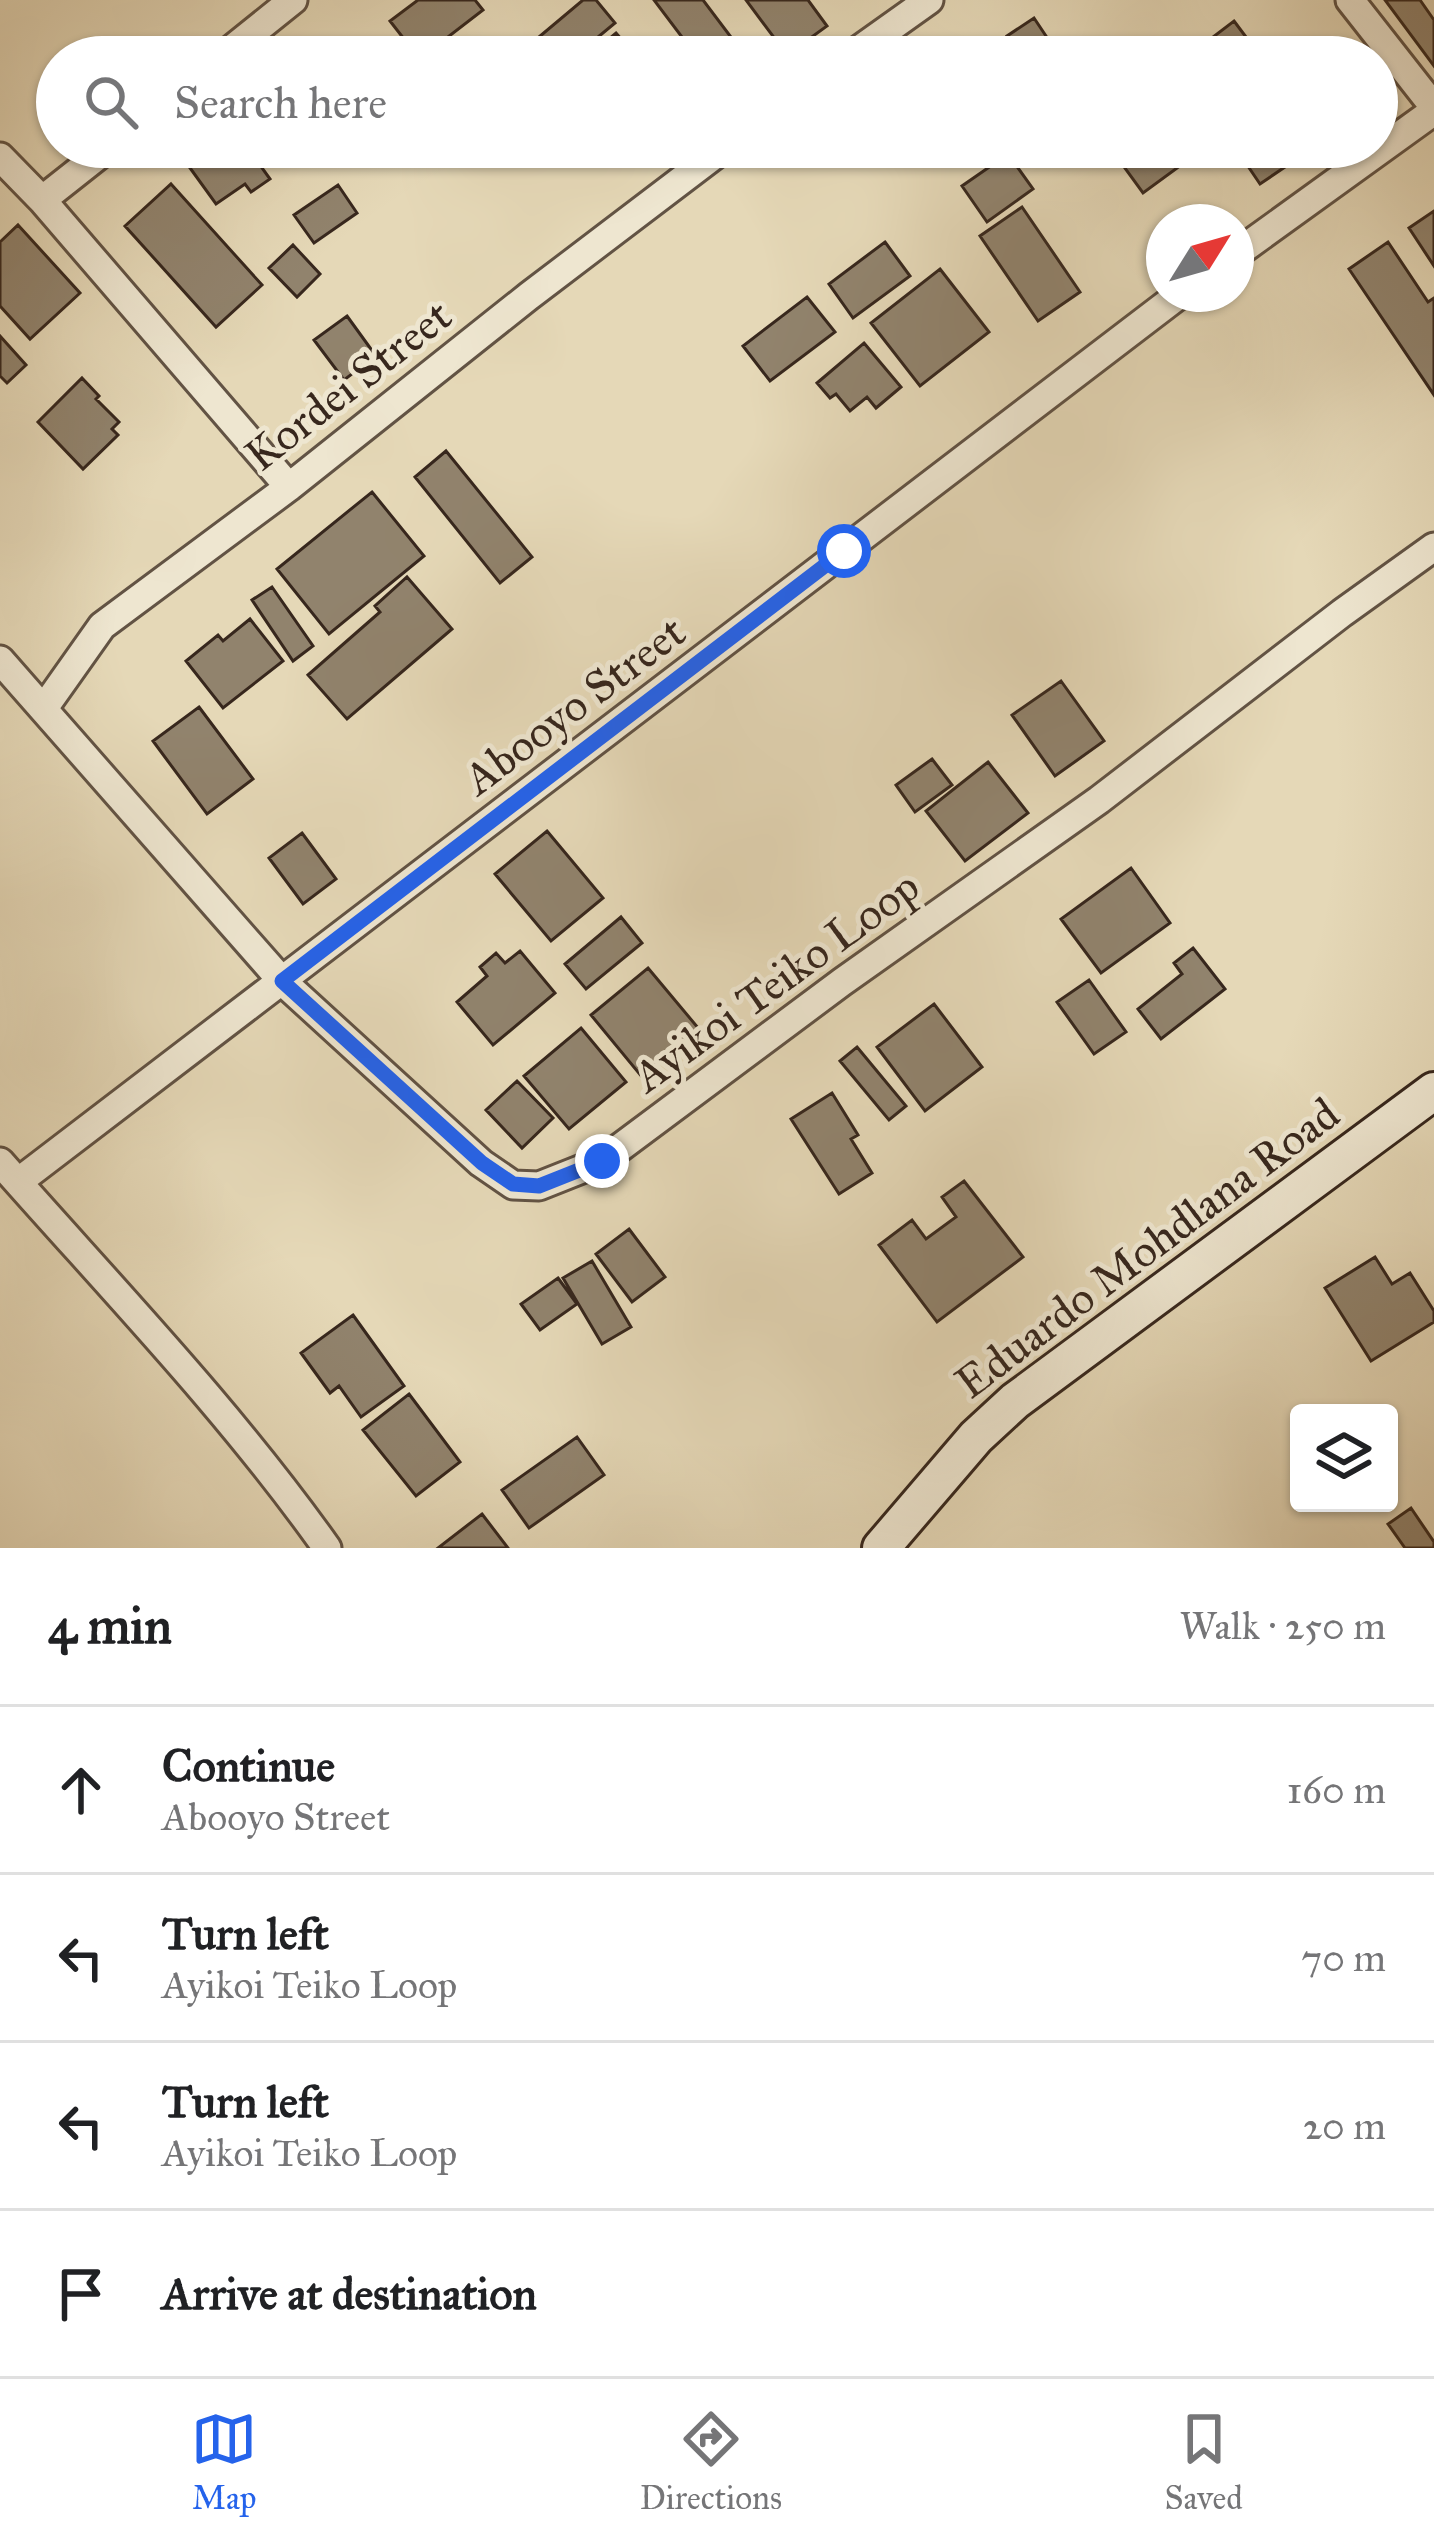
<!DOCTYPE html>
<meta charset="utf-8">
<style>
:root{--surface:#fff;--page:#f6f6f6;--text:#202124;--muted:#757577;--line:#e0e0e0;--accent:#2563eb}
body{margin:0;font-family:"IM FELL Great Primer",serif;background:var(--page);color:var(--text)}
.controls{position:absolute;right:36px;bottom:36px;display:grid;overflow:hidden;border-radius:12px;box-shadow:0 3px 9px #0004}
.controls button{width:108px;height:108px;display:grid;place-items:center;padding:0;border:0;border-bottom:3px solid var(--line);background:var(--surface);color:var(--text);font:60px sans-serif}
.compass{position:absolute;left:1146px;top:204px;width:108px;height:108px;border-radius:50%;background:var(--surface);box-shadow:0 3px 9px #0004;rotate:53deg}
.stop{position:absolute;width:36px;height:36px;margin:-27px;border:9px solid #2563eb;border-radius:50%;background:#fff}
.stop.end{background:#2563eb;border-color:#fff;box-shadow:0 3px 12px #0008}
.list{margin:0;padding:0;list-style:none}
h2{display:flex;justify-content:space-between;align-items:center;height:156px;margin:0;padding:0 48px;font-size:51px}
h2 small{font-size:39px;font-weight:400;color:var(--muted)}
.list li{display:grid;grid-template-columns:78px 1fr auto;gap:36px;align-items:center;box-sizing:border-box;height:168px;padding:0 48px;border-top:3px solid var(--line)}
.list b{display:block;font-size:45px;white-space:nowrap}
.list p{margin:0;font-size:39px;white-space:nowrap;color:var(--muted)}
.list em{font-size:39px;font-style:normal;color:var(--muted)}
.icon{flex:none;width:66px;height:66px;fill:none;stroke:currentColor;stroke-width:2;stroke-linecap:round;stroke-linejoin:round}
.map{position:relative;flex:none;width:1434px;height:1548px;overflow:hidden}
.search{position:absolute;background:var(--surface);box-shadow:0 3px 9px #0004;left:36px;right:36px;top:36px;height:132px;display:flex;align-items:center;gap:30px;box-sizing:border-box;padding:0 42px;border-radius:66px;color:var(--muted);font-size:45px}
.sheet{height:828px;background:var(--surface)}
nav{display:flex;justify-content:space-around;align-items:center;box-sizing:border-box;height:168px;border-top:3px solid var(--line);background:var(--surface);font-size:33px;color:var(--muted)}
nav a{display:grid;justify-items:center;gap:6px}
nav .on{color:var(--accent)}
.map>svg:first-child{display:block}
</style>
<div class="map">
<svg width="1434" height="1548" viewBox="0 0 1434 1548">
<rect width="100%" height="100%" fill="#e5d8b7"/>
<filter id="stains"><feTurbulence type="fractalNoise" baseFrequency=".00167" numOctaves="4"/><feColorMatrix values="0 0 0 0 .2 0 0 0 0 .09 0 0 0 0 .02 0 0 0 .5 -.17"/></filter>
<radialGradient id="worn" r=".72"><stop offset=".6" stop-color="#630" stop-opacity="0"/><stop offset="1" stop-color="#630" stop-opacity=".3"/></radialGradient>
<!-- building -->
<path fill="#91836d" stroke="#37271d" stroke-width="3" d="M418,0H475L483,10L422,57H418L390,21Z
M583,0H596L615,23L574,57H545L533,42Z
M654,0H703L746,57H697Z
M746,0H808L827,26L787,55Z
M1385,0H1420L1434,20V66Z
M1034,18L1060,57H1021L1007,36Z
M1234,21L1255,49L1245,57H1235L1233,54L1229,57H1195L1192,53Z
M616,33L637,57H587Z
M205,147H247L270,179L251,192L245,184L216,204L185,161Z
M1114,147H1202L1203,149L1143,193L1111,149Z
M1235,147H1299L1304,154L1260,184Z
M1008,154L1033,189L987,222L962,186Z
M171,184L262,285L216,327L125,226Z
M338,185L357,213L314,243L294,215Z
M1022,207L1080,292L1038,321L980,236Z
M1434,211V266L1409,228Z
M18,225L80,293L30,339L0,306V242Z
M885,242L910,276L853,318L829,284Z
M1388,242L1428,302L1434,298V395L1349,269Z
M293,245L320,274L297,297L269,268Z
M940,269L989,332L920,386L871,323Z
M807,297L835,332L770,381L743,346Z
M347,316L376,356L344,380L314,340Z
M0,336L26,365L7,383L0,376Z
M864,343L901,387L876,408L867,397L850,411L836,394L830,398L817,383Z
M82,378L99,396L96,399L119,422L112,429L118,435L83,469L38,422Z
M446,451L532,557L500,583L415,477Z
M372,492L424,556L329,634L277,569Z
M407,577L452,629L347,719L308,675L380,612L375,606Z
M272,587L313,646L293,661L252,600Z
M250,619L283,661L223,708L186,661L218,635L223,641Z
M1061,681L1104,741L1055,776L1012,715Z
M199,707L253,779L207,814L153,741Z
M932,759L952,785L915,812L896,785Z
M988,762L1028,813L965,861L926,811Z
M547,831L603,898L551,941L495,874Z
M302,833L336,879L303,904L269,858Z
M1131,868L1170,923L1101,973L1061,919Z
M621,917L642,943L586,989L565,964Z
M1193,948L1225,989L1161,1039L1138,1009L1182,974L1174,963Z
M520,951L555,993L493,1045L457,1002L487,976L480,967L496,953L505,963Z
M648,968L699,1029L642,1077L591,1015Z
M1089,980L1126,1032L1094,1054L1057,1002Z
M934,1004L982,1067L925,1111L877,1047Z
M581,1028L626,1082L569,1129L524,1076Z
M857,1047L906,1106L889,1120L840,1061Z
M517,1081L553,1118L522,1148L486,1110Z
M832,1093L858,1135L851,1139L872,1173L839,1194L791,1119Z
M964,1181L1023,1257L937,1322L879,1245L912,1220L926,1239L956,1217L942,1197Z
M629,1229L665,1277L632,1302L596,1254Z
M1375,1257L1392,1284L1410,1273L1434,1311V1322L1371,1361L1325,1288Z
M592,1261L631,1327L602,1344L563,1278Z
M558,1278L577,1304L540,1330L521,1304Z
M353,1315L404,1386L361,1417L339,1386L330,1393L301,1353Z
M409,1394L460,1462L416,1496L363,1430Z
M577,1437L604,1475L529,1528L502,1490Z
M1411,1508L1434,1542V1548H1405L1388,1524Z
M482,1514L508,1548H438Z"/>
<g fill="none" stroke-linecap="round" stroke-linejoin="round">
<defs>
<path id="minor" d="M1350,0L1434,107
M222,57L293,0
M849,57L929,0
M0,157L42,200L289,487
M42,200L109,147
M1236,254L1434,111
M0,660L282,981L481,1163L513,1185L539,1186L602,1161L842,982L1099,800L1342,613L1434,547
M44,708L102,626L289,487L529,296L725,147
M0,1162C111,1288 230,1411 327,1548
M18,1182L1180,294"/>
<path id="secondary" d="M881,1548L976,1437L1015,1401L1434,1091"/>
</defs>
<!-- minor casing -->
<use href="#minor" stroke="#625344" stroke-width="33"/>
<!-- secondary casing -->
<use href="#secondary" stroke="#37271d" stroke-width="42"/>
<!-- minor -->
<use href="#minor" stroke="#eee6d0" stroke-width="27"/>
<!-- secondary -->
<use href="#secondary" stroke="#eee6d0" stroke-width="36"/>
</g>
<g fill="none" stroke-linecap="round" stroke-linejoin="round">
<!-- route -->
<path stroke="#2563eb" stroke-width="15" d="M602,1161L539,1186L513,1184L482,1163L282,981L844,551"/>
</g>
<g text-anchor="middle" dominant-baseline="central" stroke-width="10" stroke-linejoin="round" paint-order="stroke">
<!-- street labels -->
<g font-size="45" fill="#37271d" stroke="#eee6d0">
<text transform="translate(348 385) rotate(-38)">Kordei Street</text>
<text transform="translate(574 705) rotate(-37)">Abooyo Street</text>
<text transform="translate(776 981) rotate(-36)">Ayikoi Teiko Loop</text>
<text transform="translate(1147 1248) rotate(-37)">Eduardo Mohdlana Road</text>
</g>
</g>
<rect width="100%" height="100%" filter="url(#stains)"/>
<rect width="100%" height="100%" fill="url(#worn)"/>
</svg>
<div class="controls">
<button><svg class="icon" aria-label="layers" viewBox="0 0 24 24"><path d="M12 4l9 5-9 5-9-5zM3 14l9 5 9-5"/></svg></button>
</div>
<svg class="compass" viewBox="-18 -18 36 36"><path d="M0-13l5 13h-10z" fill="#e53935"/><path d="M0 13l5-13h-10z" fill="#757577"/></svg>
<div class="stop" style="left:844px;top:551px"></div>
<div class="stop end" style="left:602px;top:1161px"></div>
<div class="search"><svg class="icon" aria-label="search" viewBox="0 0 24 24"><circle cx="10" cy="10" r="6"/><path d="M15 15l6 6"/></svg>Search here</div>
</div>
<section class="sheet">
<h2>4 min<small>Walk · 250 m</small></h2>
<ul class="list">
<li><svg class="icon" aria-label="ahead" viewBox="0 0 24 24"><path d="M12 20V5M6 11l6-6 6 6"/></svg><div><b>Continue</b><p>Abooyo Street</p></div><em>160 m</em></li>
<li><svg class="icon" aria-label="left" viewBox="0 0 24 24"><path d="M17 20v-9H6M10 6l-5 5 5 5"/></svg><div><b>Turn left</b><p>Ayikoi Teiko Loop</p></div><em>70 m</em></li>
<li><svg class="icon" aria-label="left" viewBox="0 0 24 24"><path d="M17 20v-9H6M10 6l-5 5 5 5"/></svg><div><b>Turn left</b><p>Ayikoi Teiko Loop</p></div><em>20 m</em></li>
<li><svg class="icon" aria-label="arrive" viewBox="0 0 24 24"><path d="M6 21V4h12l-3 4 3 4H6"/></svg><div><b>Arrive at destination</b></div></li>
</ul>
</section>
<nav>
<a class="on"><svg class="icon" aria-label="map" viewBox="0 0 24 24"><path d="M3 6l6-2 6 2 6-2v14l-6 2-6-2-6 2zM9 4v14M15 6v14"/></svg>Map</a>
<a><svg class="icon" aria-label="directions" viewBox="0 0 24 24"><path d="M12 3l9 9-9 9-9-9zM9 14v-3h6M13 9l2 2-2 2"/></svg>Directions</a>
<a><svg class="icon" aria-label="saved" viewBox="0 0 24 24"><path d="M7 4h10v16l-5-4-5 4z"/></svg>Saved</a>
</nav>
